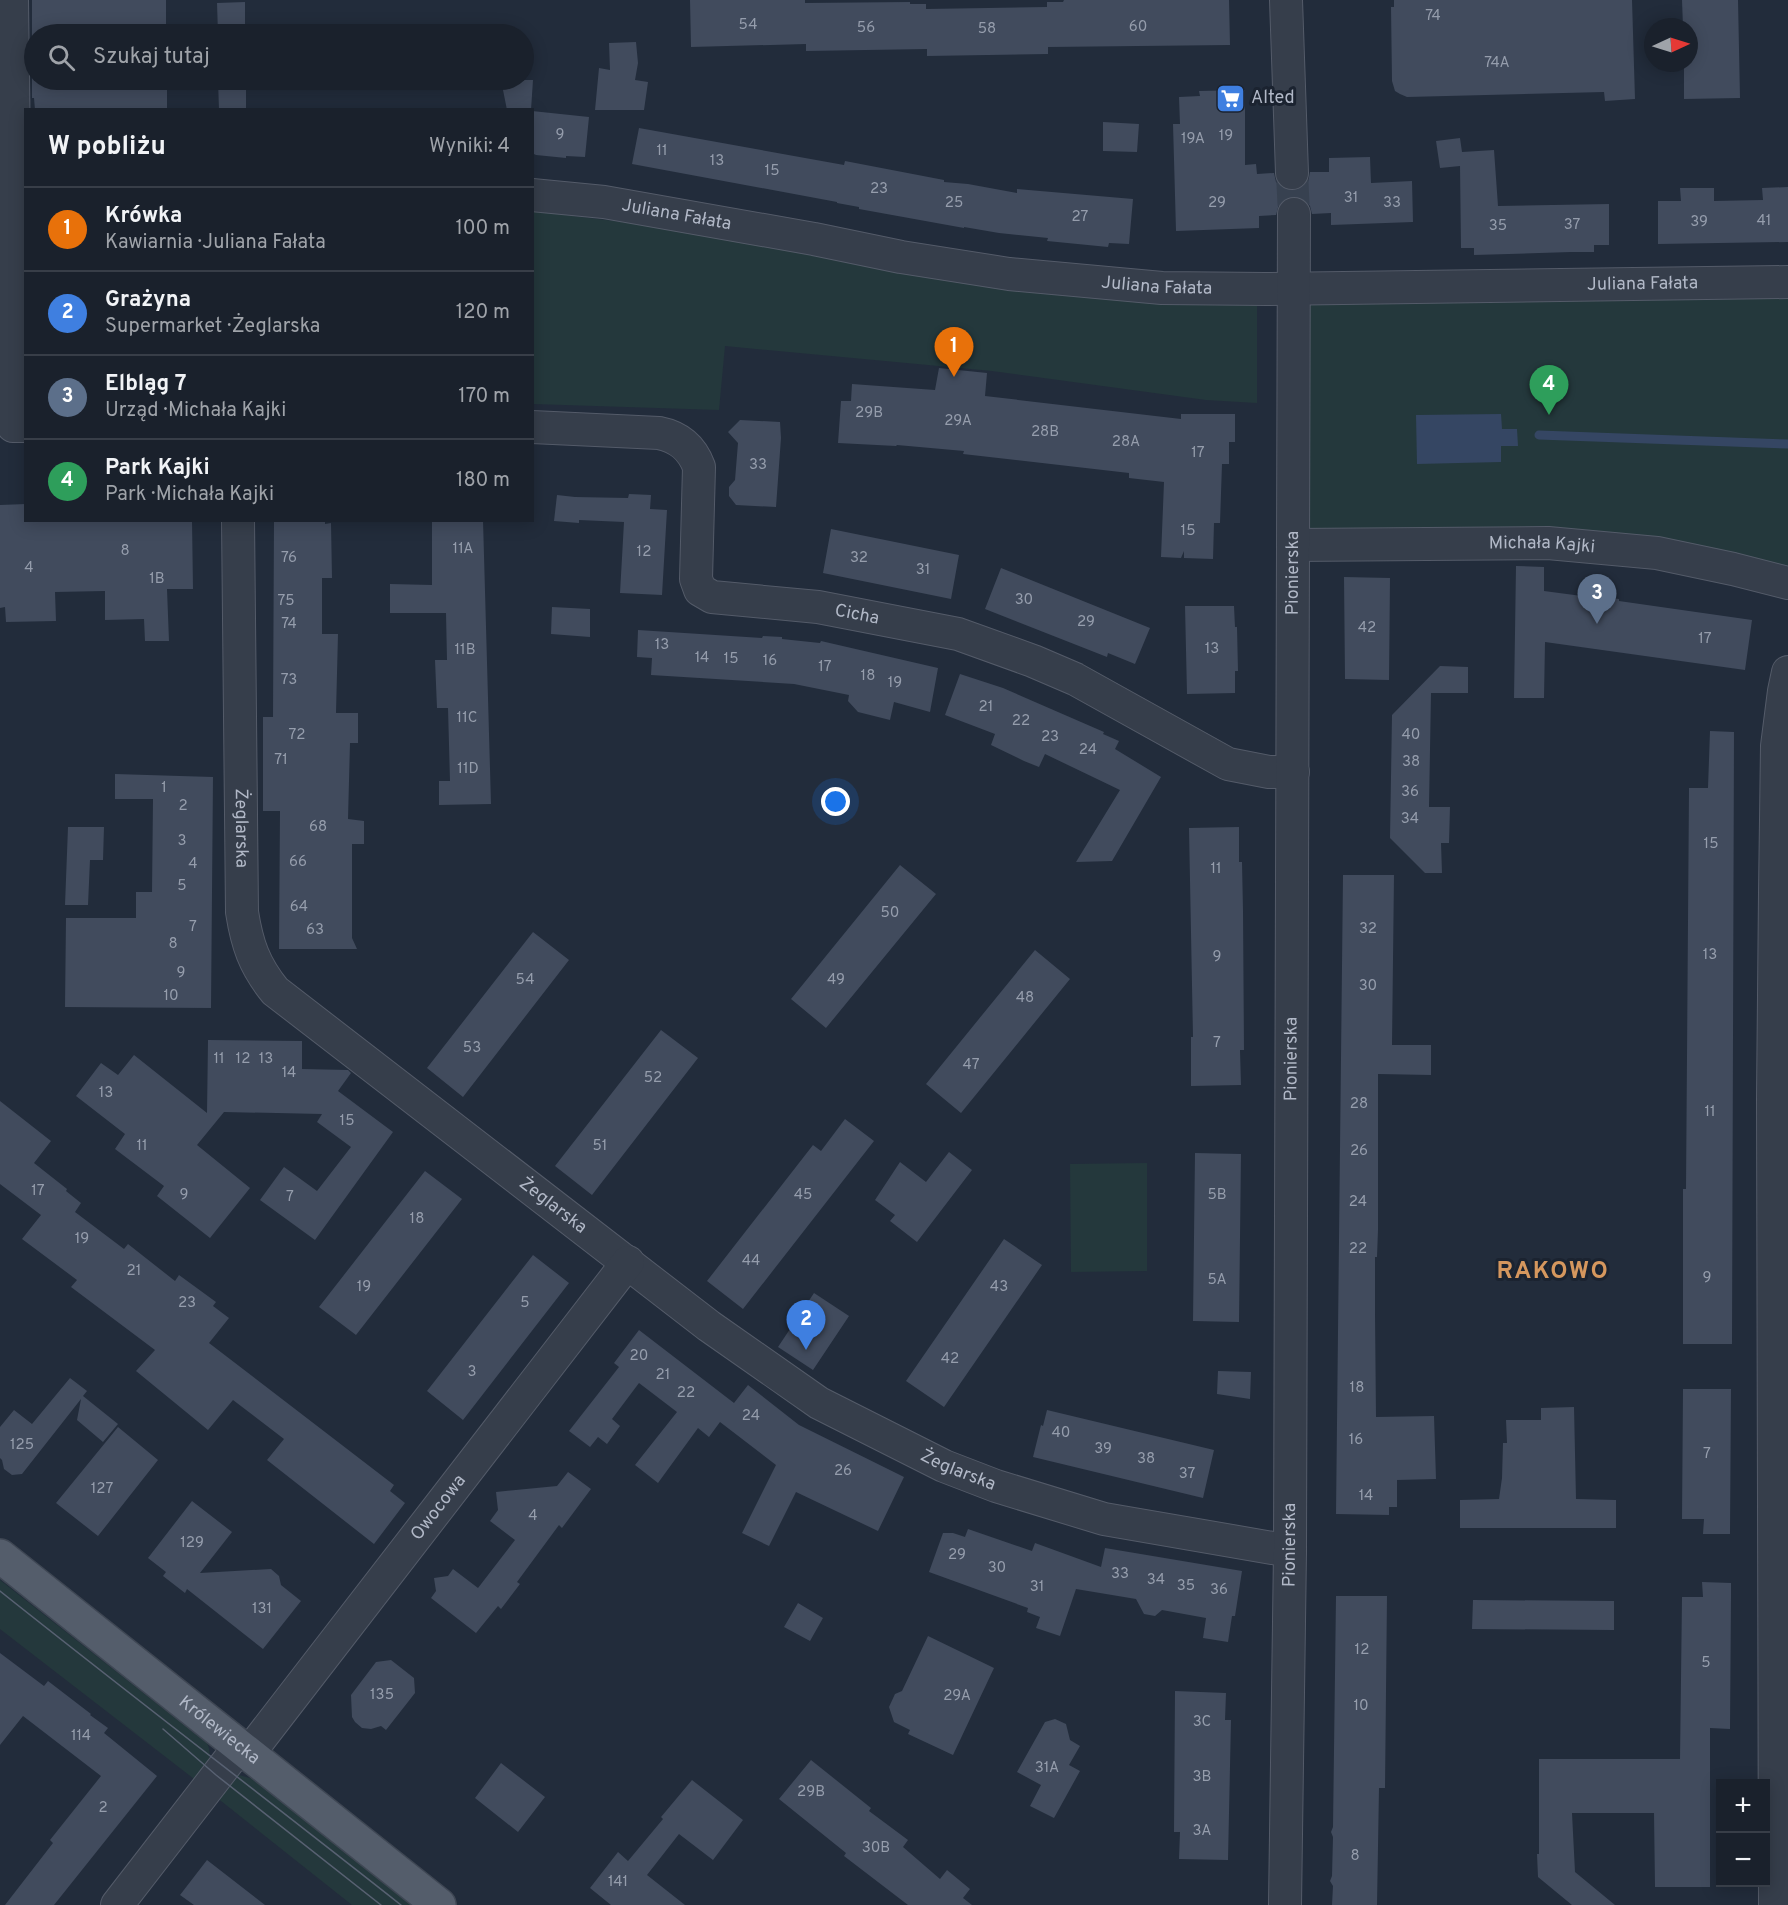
<!DOCTYPE html>
<html lang="pl">
<meta charset="utf-8">
<style>
:root{--surface:#1a212c;--page:#232934;--text:#f1f3f6;--muted:#9fa3a9;--line:#383e48;--accent:#84acf9}
body{margin:0;font-family:Overpass,sans-serif;background:var(--page);color:var(--text)}
.controls{position:absolute;right:18px;bottom:18px;display:grid;overflow:hidden;border-radius:0px;box-shadow:0 3px 15px #0003}
.controls button{width:54px;height:54px;display:grid;place-items:center;padding:0;border:0;border-bottom:2px solid var(--line);background:var(--surface);color:var(--text);font:30px sans-serif}
.compass{position:absolute;left:1644px;top:18px;width:54px;height:54px;border-radius:50%;background:var(--surface);box-shadow:0 3px 15px #0003;rotate:86deg}
.you{position:absolute;left:836px;top:802px;width:21px;height:21px;margin:-15px;border:4px solid #fff;border-radius:50%;background:#1a73e8;box-shadow:0 0 0 9px #1a73e833}
.badge{display:grid;place-items:center;width:39px;height:39px;border-radius:50%;background:var(--accent);color:#fff;font-size:20px;font-weight:700}
.pin{position:absolute;translate:-50% -50px;filter:drop-shadow(0 2px 3px #0008)}
.pin::after{content:'';position:absolute;top:32px;width:21px;height:18px;background:inherit;clip-path:polygon(0 0,100% 0,50% 100%)}
.list{margin:0;padding:0;list-style:none}
h2{display:flex;justify-content:space-between;align-items:center;height:78px;margin:0;padding:0 24px;font-size:26px}
h2 small{font-size:20px;font-weight:400;color:var(--muted)}
.list li{display:grid;grid-template-columns:39px 1fr auto;gap:18px;align-items:center;box-sizing:border-box;height:84px;padding:0 24px;border-top:2px solid var(--line)}
.list b{display:block;font-size:22px;white-space:nowrap}
.list p{margin:0;font-size:20px;white-space:nowrap;color:var(--muted)}
.list em{font-size:20px;font-style:normal;color:var(--muted)}
.icon{flex:none;width:33px;height:33px;fill:none;stroke:currentColor;stroke-width:2;stroke-linecap:round;stroke-linejoin:round}
.map{position:relative;flex:none;width:1788px;height:1905px;overflow:hidden}
.search{position:absolute;background:var(--surface);box-shadow:0 3px 15px #0003;left:24px;top:24px;width:510px;height:66px;display:flex;align-items:center;gap:15px;box-sizing:border-box;padding:0 21px;border-radius:33px;color:var(--muted);font-size:22px}
.panel{position:absolute;background:var(--surface);box-shadow:0 3px 15px #0003;left:24px;top:108px;width:510px;height:414px;border-radius:0px}
.map>svg:first-child{display:block}
</style>
<div class="map">
<svg width="1788" height="1905" viewBox="0 0 1788 1905">
<rect width="100%" height="100%" fill="#222c3b"/>
<!-- green -->
<path fill="#24383c" d="M532,211L1257,299V403L1206,400L992,371L725,346L719,410L533,404Z
M1788,282V583L1657,553L1308,546L1310,287Z
M1147,1163V1271L1071,1272L1070,1164Z
M0,1580L207,1743C214,1757 205,1770 198,1782L0,1629Z
M239,1775L253,1779L413,1905H352L216,1797L235,1777Z"/>
<!-- water -->
<path fill="#354663" d="M1501,414L1502,429H1517L1518,446H1501V462L1417,464L1416,415Z"/>
<g fill="none" stroke-linecap="round" stroke-linejoin="round">
<!-- stream -->
<path stroke="#354663" stroke-width="9" d="M1539,435L1788,444"/>
</g>
<!-- building -->
<path fill="#414b5d" d="M32,0H166V34H34V80H167V110H35L34,98H32Z
M690,0H805V3L910,2V4H926V9L1047,7V2H1063L1064,0H1229L1230,45L1048,47V54L927,56V49L806,51V44L691,47Z
M1394,0H1632L1635,99L1605,101L1604,92L1407,97L1400,94L1395,91L1392,81L1391,7H1394Z
M1682,0H1738L1740,98L1684,99V63H1689V27H1683Z
M245,2V34H218L217,3Z
M636,42L638,63L635,80L648,82L644,110H595L599,68L610,70L609,43Z
M218,80H246V110H219Z
M501,80H533L531,110H507Z
M1245,90V165L1256,164L1257,174L1274,173L1276,182L1283,189L1293,191L1302,188L1308,182L1310,172H1329V158L1370,157L1371,183L1412,181L1413,222L1331,225V213L1312,214L1310,206L1304,199L1293,196L1285,199L1279,204L1276,215L1259,216V228L1176,231L1173,124H1180L1179,97L1200,96L1199,91Z
M532,111L589,117L585,157L566,156V158L536,155L532,153Z
M1103,122L1139,124L1137,152L1103,151Z
M639,128L844,165L845,161L944,180V182L968,184L1017,193V189L1133,199L1129,244L1109,243L1108,247L1047,241L1048,238L999,233L964,227V228L859,209V207L837,203V202L632,164Z
M1460,138L1462,152L1494,150L1498,206L1609,204V245H1594V252H1571L1474,255V248H1461L1460,166L1440,168L1436,141Z
M1788,187V242L1658,244V201H1681L1680,188H1714V201L1763,200L1762,188Z
M939,368L987,373L985,396L1181,419V414H1235V442H1229V464H1222L1220,523H1214L1213,559L1184,558V551L1181,558L1161,557L1164,482L1129,478V473L963,454L964,451L897,445L896,446L838,443L841,401H851L852,384L935,390Z
M740,420L780,422L781,438L776,507L736,505L729,496V487L735,480L738,443L728,432Z
M629,494L651,495L650,509L667,510L662,595L620,593L624,522L579,520V523L554,521L557,495L575,497L628,498Z
M26,504V520H192L193,589H167L169,641H145L144,619L105,620V591L55,592L56,621L6,622L5,607L0,608V505Z
M274,520H325V524L331,523L332,578H322V634H338L336,713H358V743H350L348,819L364,821V844H352V938L357,949H279L280,811H263V717H273Z
M432,520H483L491,804L439,805V781H450L448,708H437L435,660H447L446,613H390V584L432,585Z
M831,529L959,555L951,599L823,573Z
M1516,566L1544,567V591L1597,598V596L1619,599V601L1752,620L1745,670L1545,642L1544,698H1514Z
M1001,568L1150,628L1135,664L1108,653L1107,657L985,609Z
M1344,577L1390,578L1389,680L1345,679Z
M1185,606H1234L1235,627H1237L1238,671H1235V693L1187,694Z
M552,607L590,609V637L551,634Z
M638,630L762,638L763,636L782,637V639L820,643L821,641L938,668L930,712L894,702L890,720L858,712L848,701L849,695L794,684L651,675L652,658L637,657Z
M1440,666L1468,667V693H1431L1429,807H1450L1449,843H1441L1442,873H1425L1390,838L1392,715Z
M960,674L1003,688L1104,732L1103,734L1119,741L1115,749L1161,777L1112,861L1076,862L1120,790L1045,754L1039,767L1024,761L991,745L995,734L945,715Z
M1710,731L1734,732L1732,1344H1683V1189H1686L1689,788H1708Z
M115,774L213,777L211,1008L65,1007L66,918H136V892H152L153,799H115Z
M68,827H104L103,860H90L88,905H65Z
M1239,827V862H1242L1243,911L1244,1050H1240L1241,1085L1191,1086V1037H1193L1189,828Z
M900,865L936,894L826,1028L791,999Z
M1343,875H1394L1392,1045H1431V1075L1378,1074V1230L1377,1257H1375V1314L1376,1417L1434,1416L1436,1479L1397,1480V1507H1389V1515L1336,1514Z
M533,932L569,960L463,1097L427,1068Z
M1035,950L1070,979L961,1113L926,1084Z
M661,1030L698,1058L592,1195L555,1166Z
M208,1040L302,1041V1069L348,1070L351,1073L338,1091L393,1132L315,1240L260,1200L284,1167L317,1191L351,1147L317,1122L322,1114L224,1112L197,1145L250,1188L210,1238L157,1196L164,1186L115,1149L125,1134L76,1096L101,1063L118,1075L134,1055L207,1113Z
M0,1101L51,1141L34,1163L67,1189L66,1191L81,1203L75,1212L124,1249L128,1244L175,1281L179,1275L216,1302L213,1306L229,1318L209,1343L394,1485L390,1491L405,1503L374,1544L267,1460L284,1439L233,1400L208,1430L136,1371L155,1350L71,1287L77,1280L22,1239L41,1215L0,1184Z
M845,1119L874,1141L743,1309L707,1281L813,1145L821,1151Z
M949,1152L972,1170L917,1242L890,1221L895,1215L875,1200L900,1162L926,1182Z
M1195,1153L1241,1154L1239,1322L1193,1321Z
M425,1171L462,1199L356,1335L319,1307Z
M1004,1239L1042,1265L944,1407L906,1381Z
M533,1255L569,1283L463,1420L427,1391Z
M814,1293L849,1316L813,1370L778,1347Z
M639,1330L734,1403L748,1385L799,1425L904,1477L878,1531L796,1492L769,1546L742,1533L776,1465L720,1422L709,1437L698,1428L658,1483L635,1465L677,1412L639,1383L612,1419L620,1426L607,1444L598,1437L590,1447L569,1431L619,1367L614,1363Z
M1218,1371L1251,1372L1250,1399L1217,1394Z
M70,1378L87,1391L83,1396L118,1424L103,1442L77,1420L81,1399L22,1474L12,1475L4,1469L2,1460L0,1458V1427L14,1410L32,1424Z
M1683,1389H1731L1730,1534H1703L1704,1519H1682Z
M1574,1407L1576,1499L1616,1500V1528H1460V1500L1499,1499L1502,1478L1503,1443H1507L1506,1420H1541V1408Z
M1047,1410L1214,1450L1203,1498L1033,1457L1041,1425L1043,1426Z
M118,1427L158,1460L98,1536L56,1503Z
M568,1472L591,1489L562,1528L559,1525L517,1582L520,1584L501,1609L498,1606L476,1633L431,1598L436,1591L434,1578L448,1576L453,1569L478,1588L515,1540L490,1521L498,1510L496,1492L557,1486Z
M192,1501L232,1532L200,1573L271,1569L279,1576L281,1585L301,1601L263,1649L187,1589L185,1593L163,1576L166,1572L148,1558Z
M968,1529L1032,1551L1035,1543L1101,1567L1105,1548L1242,1571L1235,1616H1232L1228,1642L1203,1638L1206,1618L1162,1610L1155,1616L1144,1614L1136,1599L1076,1589L1060,1636L1036,1628L1040,1617L1027,1612L1028,1608L929,1572L943,1533H953L965,1537Z
M1702,1582L1731,1583V1597L1730,1729L1710,1728V1887H1655L1654,1813H1572L1575,1872L1615,1905H1572L1538,1877L1537,1854H1539V1759H1680L1682,1597H1703Z
M1336,1596H1387L1385,1788H1379L1377,1905H1332L1333,1886L1330,1881L1332,1876L1333,1837L1331,1832L1333,1827Z
M1473,1600L1614,1601V1630L1472,1629Z
M798,1603L823,1618L810,1641L784,1627Z
M928,1636L994,1668L953,1755L908,1734L910,1730L894,1722L889,1707L895,1694L902,1691Z
M0,1653L44,1686L48,1681L91,1714L90,1715L108,1728L104,1733L157,1776L54,1905H5L53,1843L50,1840L101,1776L23,1716L0,1745Z
M391,1660L414,1678L415,1693L386,1730L381,1726L371,1729L362,1728L355,1722L352,1717L351,1695L376,1662Z
M1175,1691L1226,1693L1225,1720H1231L1228,1860L1179,1859L1180,1832H1174Z
M1055,1719L1066,1724L1070,1740L1080,1746L1069,1765L1080,1771L1054,1818L1030,1806L1041,1785L1017,1772L1045,1722Z
M811,1760L871,1808L869,1811L908,1840L903,1847L940,1879L947,1870L970,1889L963,1898L972,1905H908L844,1856L846,1853L779,1799Z
M501,1763L545,1797L518,1832L475,1798Z
M692,1780L743,1820L713,1860L679,1834L647,1875L685,1905H611L590,1888L618,1852L628,1861L663,1819L661,1817Z
M207,1860L265,1905H194L180,1895Z"/>
<g fill="none" stroke-linecap="round" stroke-linejoin="round">
<!-- minor-tunnel -->
<path stroke="#374150" stroke-width="32" stroke-dasharray="32 16" stroke-linecap="butt" d="M1292,173L1294,214"/>
<defs>
<g id="minor">
<path d="M12,0L14,151L13,426H26"/>
<path d="M1286,0L1292,173"/>
<path id="s1" d="M532,195L604,202L814,239L901,257L1009,274L1162,288L1265,289L1788,282"/>
<path id="s2" d="M532,427L659,433C679,437 692,448 699,467L696,579L700,590L712,597L818,607L958,634L1033,661L1075,679L1228,764L1269,772H1293"/>
<path id="s3" d="M238,520L242,912C247,944 254,965 275,991L709,1326L819,1403L944,1466L996,1486L1104,1519L1290,1551"/>
<path id="s4" d="M1293,545L1548,543L1657,553L1733,569L1788,583"/>
<path id="s5" d="M249,1753L628,1262"/>
<path d="M117,1905L240,1746"/>
<path id="s6" d="M1285,1905L1290,1551L1294,214"/>
<path d="M1775,1905L1773,1099L1775,893L1777,746L1784,691L1788,672"/>
</g>
<g id="major">
<path id="s7" d="M0,1556L439,1905"/>
</g>
</defs>
<!-- minor casing -->
<use href="#minor" stroke="#545b69" stroke-width="34"/>
<!-- major casing -->
<use href="#major" stroke="#3f4754" stroke-width="36"/>
<!-- minor -->
<use href="#minor" stroke="#363e4b" stroke-width="32"/>
<!-- major -->
<use href="#major" stroke="#545d6b" stroke-width="33"/>
<!-- tram -->
<path stroke="#586172" stroke-width="1.5" d="M0,1591C133,1697 268,1800 401,1905
M163,1729L216,1775L381,1905"/>
</g>
<!-- icons -->
<defs>
<symbol id="supermarket-square" viewBox="-11 -11 22 22"><rect x="-9" y="-9" width="18" height="18" rx="4" fill="#3f7fe0" stroke="#1b2330"/><path d="M-6-5.5h2.5l.6 2H6L4.5 2H-2.5L-4.4-4H-6ZM-1.5 3.2a1.3 1.3 0 1 0 .1 0ZM3 3.2a1.3 1.3 0 1 0 .1 0Z" fill="#fff"/></symbol>
</defs>
<g fill-rule="evenodd">
<use href="#supermarket-square" x="1214" y="82" width="33" height="33"/>
</g>
<g text-anchor="middle" dominant-baseline="central" stroke-width="6" stroke-linejoin="round" paint-order="stroke">
<!-- number labels -->
<g font-size="15" fill="#959dac">
<text x="1433" y="16">74</text>
<text x="748" y="25">54</text>
<text x="1138" y="27">60</text>
<text x="866" y="28">56</text>
<text x="987" y="29">58</text>
<text x="1497" y="63">74A</text>
<text x="560" y="135">9</text>
<text x="1226" y="136">19</text>
<text x="1193" y="139">19A</text>
<text x="662" y="151">11</text>
<text x="717" y="161">13</text>
<text x="772" y="171">15</text>
<text x="879" y="189">23</text>
<text x="1351" y="198">31</text>
<text x="954" y="203">25</text>
<text x="1217" y="203">29</text>
<text x="1392" y="203">33</text>
<text x="1080" y="217">27</text>
<text x="1764" y="221">41</text>
<text x="1699" y="222">39</text>
<text x="1572" y="225">37</text>
<text x="1498" y="226">35</text>
<text x="869" y="413">29B</text>
<text x="958" y="421">29A</text>
<text x="1045" y="432">28B</text>
<text x="1126" y="442">28A</text>
<text x="1198" y="453">17</text>
<text x="758" y="465">33</text>
<text x="1188" y="531">15</text>
<text x="463" y="549">11A</text>
<text x="125" y="551">8</text>
<text x="644" y="552">12</text>
<text x="289" y="558">76</text>
<text x="859" y="558">32</text>
<text x="29" y="568">4</text>
<text x="923" y="570">31</text>
<text x="157" y="579">1B</text>
<text x="1024" y="600">30</text>
<text x="286" y="601">75</text>
<text x="1086" y="622">29</text>
<text x="289" y="624">74</text>
<text x="1367" y="628">42</text>
<text x="1705" y="639">17</text>
<text x="662" y="645">13</text>
<text x="1212" y="649">13</text>
<text x="465" y="650">11B</text>
<text x="702" y="658">14</text>
<text x="731" y="659">15</text>
<text x="770" y="661">16</text>
<text x="825" y="667">17</text>
<text x="868" y="676">18</text>
<text x="289" y="680">73</text>
<text x="895" y="683">19</text>
<text x="986" y="707">21</text>
<text x="467" y="718">11C</text>
<text x="1021" y="721">22</text>
<text x="297" y="735">72</text>
<text x="1411" y="735">40</text>
<text x="1050" y="737">23</text>
<text x="1088" y="750">24</text>
<text x="281" y="760">71</text>
<text x="1411" y="762">38</text>
<text x="468" y="769">11D</text>
<text x="164" y="788">1</text>
<text x="1410" y="792">36</text>
<text x="183" y="806">2</text>
<text x="1410" y="819">34</text>
<text x="318" y="827">68</text>
<text x="182" y="841">3</text>
<text x="1711" y="844">15</text>
<text x="298" y="862">66</text>
<text x="193" y="864">4</text>
<text x="1216" y="869">11</text>
<text x="182" y="886">5</text>
<text x="299" y="907">64</text>
<text x="890" y="913">50</text>
<text x="193" y="927">7</text>
<text x="1368" y="929">32</text>
<text x="315" y="930">63</text>
<text x="173" y="944">8</text>
<text x="1710" y="955">13</text>
<text x="1217" y="957">9</text>
<text x="181" y="973">9</text>
<text x="525" y="980">54</text>
<text x="836" y="980">49</text>
<text x="1368" y="986">30</text>
<text x="171" y="996">10</text>
<text x="1025" y="998">48</text>
<text x="1217" y="1043">7</text>
<text x="472" y="1048">53</text>
<text x="219" y="1059">11</text>
<text x="243" y="1059">12</text>
<text x="266" y="1059">13</text>
<text x="971" y="1065">47</text>
<text x="289" y="1073">14</text>
<text x="653" y="1078">52</text>
<text x="106" y="1093">13</text>
<text x="1359" y="1104">28</text>
<text x="1710" y="1112">11</text>
<text x="347" y="1121">15</text>
<text x="142" y="1146">11</text>
<text x="600" y="1146">51</text>
<text x="1359" y="1151">26</text>
<text x="38" y="1191">17</text>
<text x="184" y="1195">9</text>
<text x="803" y="1195">45</text>
<text x="1217" y="1195">5B</text>
<text x="290" y="1197">7</text>
<text x="1358" y="1202">24</text>
<text x="417" y="1219">18</text>
<text x="82" y="1239">19</text>
<text x="1358" y="1249">22</text>
<text x="751" y="1261">44</text>
<text x="134" y="1271">21</text>
<text x="1707" y="1278">9</text>
<text x="1217" y="1280">5A</text>
<text x="364" y="1287">19</text>
<text x="999" y="1287">43</text>
<text x="187" y="1303">23</text>
<text x="525" y="1303">5</text>
<text x="639" y="1356">20</text>
<text x="950" y="1359">42</text>
<text x="472" y="1372">3</text>
<text x="663" y="1375">21</text>
<text x="1357" y="1388">18</text>
<text x="686" y="1393">22</text>
<text x="751" y="1416">24</text>
<text x="1061" y="1433">40</text>
<text x="1356" y="1440">16</text>
<text x="22" y="1445">125</text>
<text x="1103" y="1449">39</text>
<text x="1707" y="1454">7</text>
<text x="1146" y="1459">38</text>
<text x="843" y="1471">26</text>
<text x="1187" y="1474">37</text>
<text x="102" y="1489">127</text>
<text x="1366" y="1496">14</text>
<text x="533" y="1516">4</text>
<text x="192" y="1543">129</text>
<text x="957" y="1555">29</text>
<text x="997" y="1568">30</text>
<text x="1120" y="1574">33</text>
<text x="1156" y="1580">34</text>
<text x="1186" y="1586">35</text>
<text x="1037" y="1587">31</text>
<text x="1219" y="1590">36</text>
<text x="262" y="1609">131</text>
<text x="1362" y="1650">12</text>
<text x="1706" y="1663">5</text>
<text x="382" y="1695">135</text>
<text x="957" y="1696">29A</text>
<text x="1361" y="1706">10</text>
<text x="1202" y="1722">3C</text>
<text x="81" y="1736">114</text>
<text x="1047" y="1768">31A</text>
<text x="1202" y="1777">3B</text>
<text x="811" y="1792">29B</text>
<text x="103" y="1808">2</text>
<text x="1202" y="1831">3A</text>
<text x="876" y="1848">30B</text>
<text x="1355" y="1856">8</text>
<text x="618" y="1882">141</text>
</g>
<!-- poi labels -->
<g font-size="18" fill="#b1b8c7" stroke="#1b2330" text-anchor="start">
<text x="1251" y="98">Alted</text>
</g>
<!-- street labels -->
<g font-size="18" fill="#b1b8c7" stroke="#1b2330">
<text stroke="none"><textPath href="#s1" startOffset="146">Juliana Fałata</textPath></text>
<text stroke="none"><textPath href="#s1" startOffset="1118">Juliana Fałata</textPath></text>
<text stroke="none"><textPath href="#s1" startOffset="632">Juliana Fałata</textPath></text>
<text stroke="none"><textPath href="#s4" startOffset="249">Michała Kajki</textPath></text>
<text stroke="none"><textPath href="#s6" startOffset="1332">Pionierska</textPath></text>
<text stroke="none"><textPath href="#s2" startOffset="466">Cicha</textPath></text>
<text stroke="none"><textPath href="#s3" startOffset="308">Żeglarska</textPath></text>
<text stroke="none"><textPath href="#s6" startOffset="846">Pionierska</textPath></text>
<text stroke="none"><textPath href="#s3" startOffset="830">Żeglarska</textPath></text>
<text stroke="none"><textPath href="#s3" startOffset="1316">Żeglarska</textPath></text>
<text stroke="none"><textPath href="#s5" startOffset="310">Owocowa</textPath></text>
<text stroke="none"><textPath href="#s6" startOffset="360">Pionierska</textPath></text>
<text stroke="none"><textPath href="#s7" startOffset="280">Królewiecka</textPath></text>
</g>
<!-- district labels -->
<g font-size="24" font-weight="bold" letter-spacing="1.5" fill="#d5975e" stroke="#1b2330">
<text x="1553" y="1272">RAKOWO</text>
</g>
</g>
</svg>
<div class="controls">
<button>+</button>
<button>−</button>
</div>
<svg class="compass" viewBox="-18 -18 36 36"><path d="M0-13l5 13h-10z" fill="#e53935"/><path d="M0 13l5-13h-10z" fill="#9fa3a9"/></svg>
<div class="you"></div>
<div class="pin badge" style="left:954px;top:377px;background:#e8710a">1</div>
<div class="pin badge" style="left:806px;top:1350px;background:#3f7fe0">2</div>
<div class="pin badge" style="left:1597px;top:624px;background:#5c6f8a">3</div>
<div class="pin badge" style="left:1549px;top:415px;background:#2e9e5b">4</div>
<div class="search"><svg class="icon" aria-label="search" viewBox="0 0 24 24"><circle cx="10" cy="10" r="6"/><path d="M15 15l6 6"/></svg>Szukaj tutaj</div>
<section class="panel">
<h2>W pobliżu<small>Wyniki: 4</small></h2>
<ul class="list">
<li><span class="badge" style="background:#e8710a">1</span><div><b>Krówka</b><p>Kawiarnia · Juliana Fałata</p></div><em>100 m</em></li>
<li><span class="badge" style="background:#3f7fe0">2</span><div><b>Grażyna</b><p>Supermarket · Żeglarska</p></div><em>120 m</em></li>
<li><span class="badge" style="background:#5c6f8a">3</span><div><b>Elbląg 7</b><p>Urząd · Michała Kajki</p></div><em>170 m</em></li>
<li><span class="badge" style="background:#2e9e5b">4</span><div><b>Park Kajki</b><p>Park · Michała Kajki</p></div><em>180 m</em></li>
</ul>
</section>
</div>
